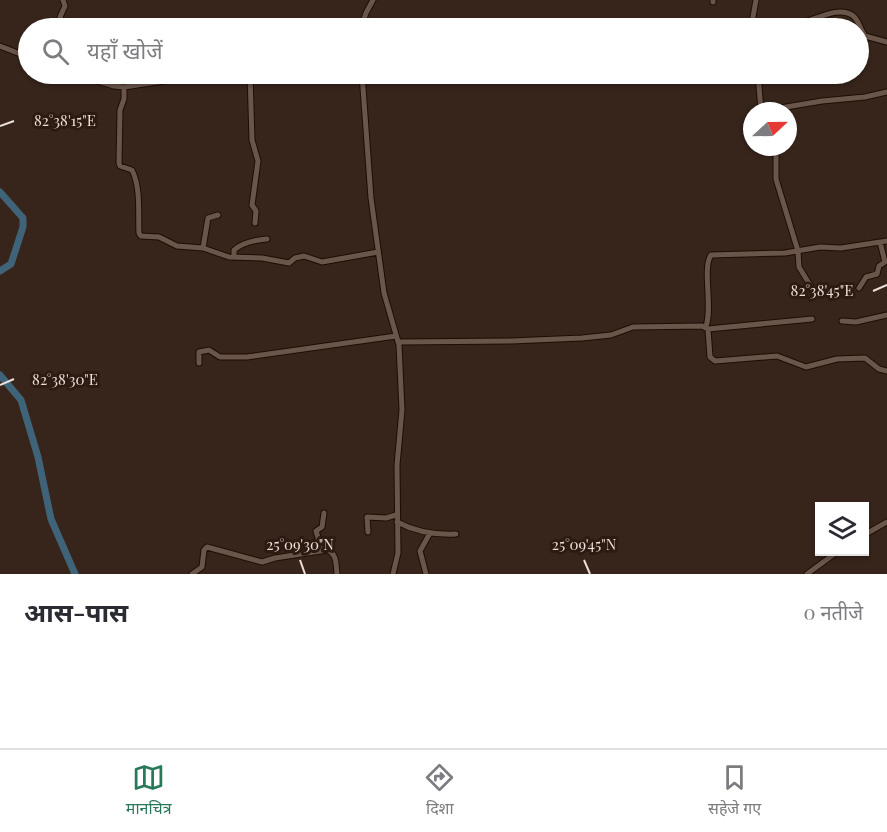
<!DOCTYPE html>
<html lang="hi">
<meta charset="utf-8">
<style>
:root{--surface:#fff;--page:#f7f7f7;--text:#2b2b33;--muted:#7c7c81;--line:#e1e1e2;--accent:#277958}
body{margin:0;font-family:"Playfair Display","Noto Sans Devanagari",serif;background:var(--page);color:var(--text)}
.controls{position:absolute;right:18px;bottom:18px;display:grid;overflow:hidden;border-radius:0px;box-shadow:0 2px 4px #0004}
.controls button{width:54px;height:54px;display:grid;place-items:center;padding:0;border:0;border-bottom:2px solid var(--line);background:var(--surface);color:var(--text);font:30px sans-serif}
.compass{position:absolute;left:743px;top:102px;width:54px;height:54px;border-radius:50%;background:var(--surface);box-shadow:0 2px 4px #0004;rotate:68deg}
.list{margin:0;padding:0;list-style:none}
h2{display:flex;justify-content:space-between;align-items:center;height:78px;margin:0;padding:0 24px;font-size:26px}
h2 small{font-size:20px;font-weight:400;color:var(--muted)}
.icon{flex:none;width:33px;height:33px;fill:none;stroke:currentColor;stroke-width:2;stroke-linecap:round;stroke-linejoin:round}
.map{position:relative;flex:none;width:887px;height:574px;overflow:hidden}
.search{position:absolute;background:var(--surface);box-shadow:0 2px 4px #0004;left:18px;right:18px;top:18px;height:66px;display:flex;align-items:center;gap:15px;box-sizing:border-box;padding:0 21px;border-radius:33px;color:var(--muted);font-size:22px}
.sheet{height:174px;background:var(--surface)}
nav{display:flex;justify-content:space-around;align-items:center;box-sizing:border-box;height:84px;border-top:2px solid var(--line);background:var(--surface);font-size:16px;color:var(--muted)}
nav a{display:grid;justify-items:center;gap:3px}
nav .on{color:var(--accent)}
.map>svg:first-child{display:block}
</style>
<div class="map">
<svg width="887" height="574" viewBox="0 0 887 574">
<rect width="100%" height="100%" fill="#37251b"/>
<g fill="none" stroke-linecap="round" stroke-linejoin="round">
<!-- river -->
<path stroke="#3f6479" stroke-width="7" d="M0,192L23,218V227L11,264L0,271
M0,375L21,400L38,457L51,519L75,574"/>
<defs>
<path id="minor" d="M63,0L65,6L60,17L66,28
M713,0V2
M804,22C817,19 839,6 852,15C859,19 860,30 865,36L887,42
M361,28L366,13L373,0
M751,28L756,0
M0,46L28,57
M75,74L114,86L124,87L210,74
M250,74L252,140L258,161L252,205L256,211L255,223
M362,74L371,198L384,293L399,345L402,410L397,465L398,553L393,574
M758,74L761,111
M124,87V99L120,110L119,163L120,166L132,170C141,188 138,213 139,233L141,236L159,237L177,246L203,248L229,257L262,258L289,263L295,258L304,256L322,262L378,252
M762,111L822,101L865,97L887,92
M776,147V179L798,251L799,267L810,285
M203,248L208,218L218,215
M234,257V250C243,242 255,240 267,239
M859,288L866,277L877,274L879,266L885,262L880,242
M842,321L856,322L887,315
M706,326C713,308 702,268 711,255L785,253L820,247L841,248L887,241
M708,329L812,319
M399,342L511,341L582,338L611,335L633,327L702,326L708,329L710,357L715,361L777,356L806,367L837,359L865,358L879,369L887,371
M199,363V352L209,350L220,357H247L396,336
M397,522C416,532 435,535 456,534
M368,532L367,517L386,518L396,515
M864,535L887,522
M322,551L316,531L322,527L324,513
M192,574L202,567L204,550L207,547L262,562L275,558L327,550C337,553 336,565 337,574
M426,574L420,551L430,533
M807,574L837,552"/>
</defs>
<!-- minor casing -->
<use href="#minor" stroke="#1e0d05" stroke-width="7"/>
<!-- minor -->
<use href="#minor" stroke="#6a554a" stroke-width="5"/>
</g>
<!-- ticks -->
<path fill="none" stroke="#ecdfd9" stroke-width="2" d="M0,126L14,121M873,291L887,285M0,385L14,379M300,560L305,574M584,560L590,574"/>
<g font-size="15" text-anchor="middle" fill="#ecdfd9" stroke="#2d1b12" stroke-width="6" stroke-linejoin="round" paint-order="stroke">
<text x="65" y="126">82°38'15"E</text>
<text x="822" y="296">82°38'45"E</text>
<text x="65" y="385">82°38'30"E</text>
<text x="300" y="550">25°09'30"N</text>
<text x="584" y="550">25°09'45"N</text>
</g>
</svg>
<div class="controls">
<button><svg class="icon" aria-label="layers" viewBox="0 0 24 24"><path d="M12 4l9 5-9 5-9-5zM3 14l9 5 9-5"/></svg></button>
</div>
<svg class="compass" viewBox="-18 -18 36 36"><path d="M0-13l5 13h-10z" fill="#e53935"/><path d="M0 13l5-13h-10z" fill="#7c7c81"/></svg>
<div class="search"><svg class="icon" aria-label="search" viewBox="0 0 24 24"><circle cx="10" cy="10" r="6"/><path d="M15 15l6 6"/></svg>यहाँ खोजें</div>
</div>
<section class="sheet">
<h2>आस-पास<small>0 नतीजे</small></h2>
<ul class="list">
</ul>
</section>
<nav>
<a class="on"><svg class="icon" aria-label="map" viewBox="0 0 24 24"><path d="M3 6l6-2 6 2 6-2v14l-6 2-6-2-6 2zM9 4v14M15 6v14"/></svg>मानचित्र</a>
<a><svg class="icon" aria-label="directions" viewBox="0 0 24 24"><path d="M12 3l9 9-9 9-9-9zM9 14v-3h6M13 9l2 2-2 2"/></svg>दिशा</a>
<a><svg class="icon" aria-label="saved" viewBox="0 0 24 24"><path d="M7 4h10v16l-5-4-5 4z"/></svg>सहेजे गए</a>
</nav>
